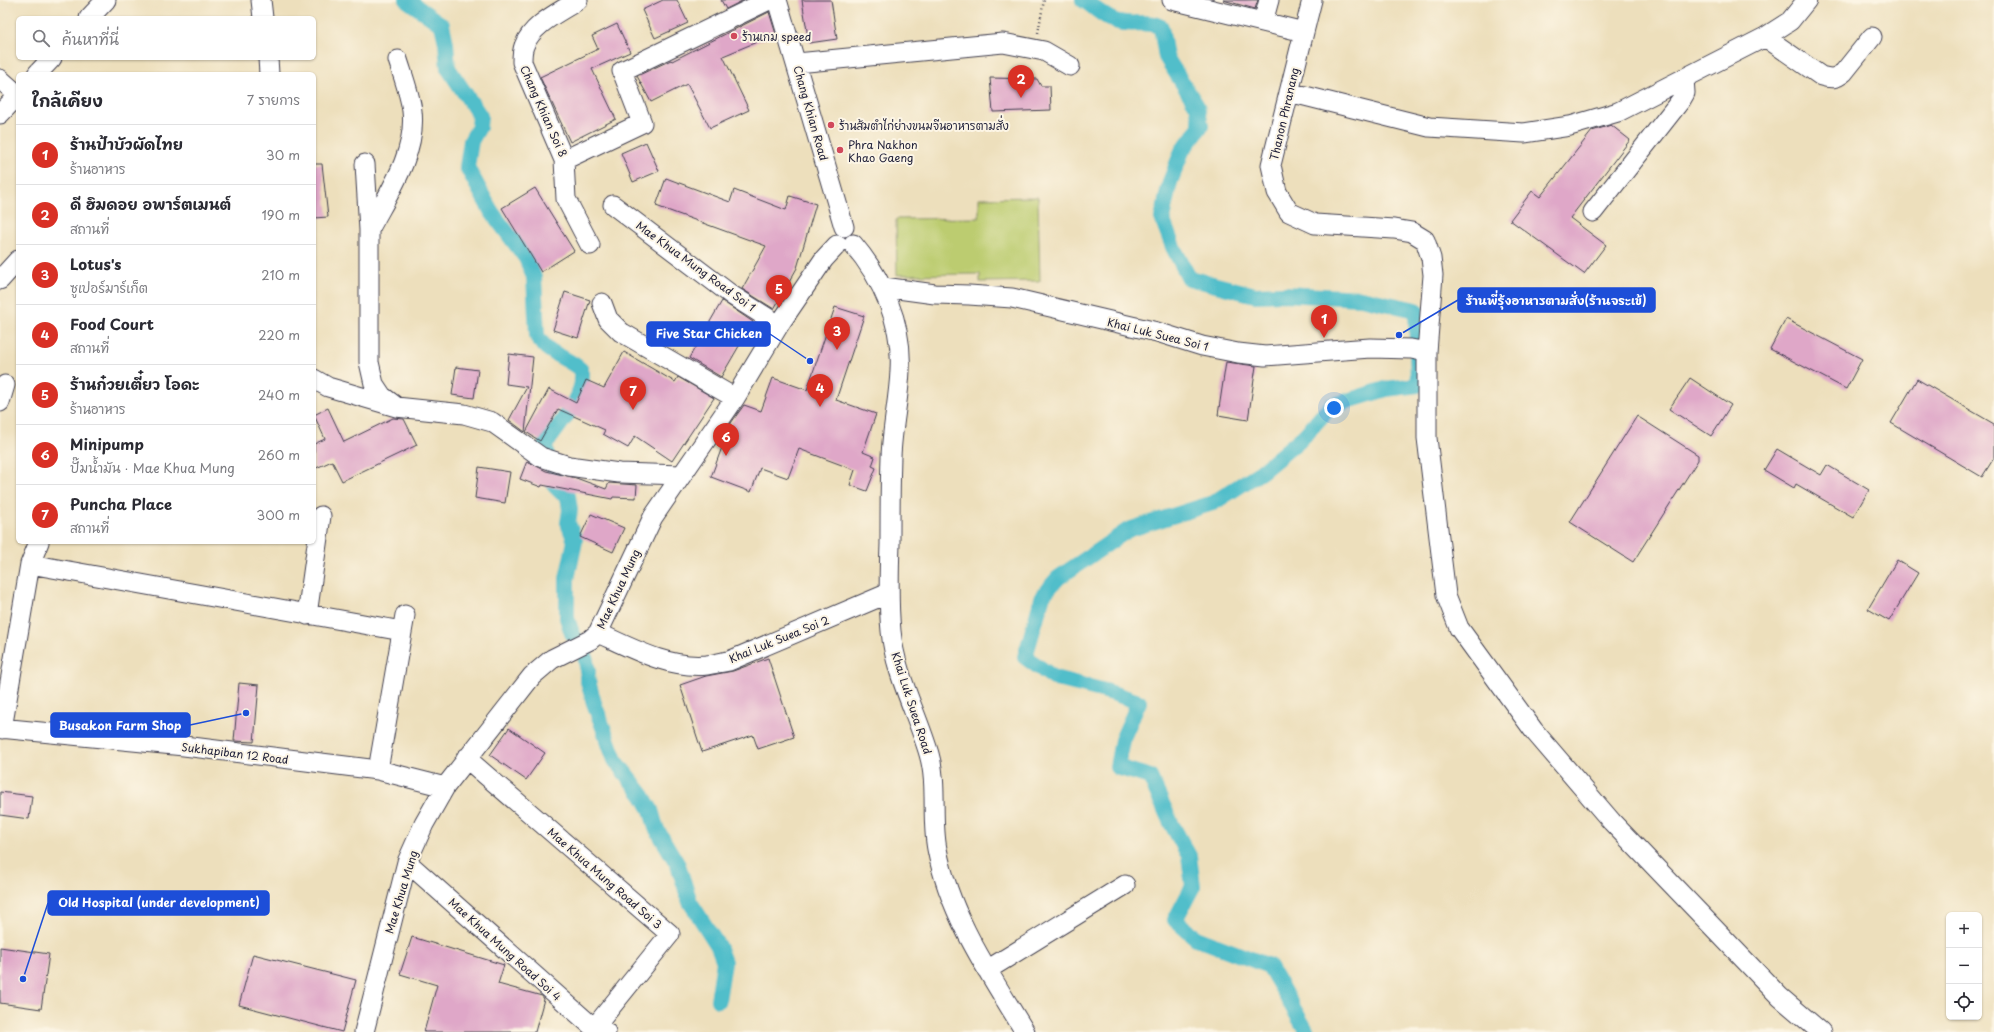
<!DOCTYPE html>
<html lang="th">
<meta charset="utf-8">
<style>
:root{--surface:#fff;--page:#f2f2f3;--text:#2b2b33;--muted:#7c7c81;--line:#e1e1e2;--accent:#d93025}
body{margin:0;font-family:"Playpen Sans","Playpen Sans Thai",sans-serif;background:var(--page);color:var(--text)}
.controls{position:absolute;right:12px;bottom:12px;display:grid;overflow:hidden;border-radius:6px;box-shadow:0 1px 3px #0004}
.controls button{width:36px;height:36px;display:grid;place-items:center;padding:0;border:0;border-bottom:1px solid var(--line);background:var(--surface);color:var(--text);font:20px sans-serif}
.you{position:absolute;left:1334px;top:408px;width:14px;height:14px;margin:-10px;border:3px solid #fff;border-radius:50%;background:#1a73e8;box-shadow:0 0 0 6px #1a73e833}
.badge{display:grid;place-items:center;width:26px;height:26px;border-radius:50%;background:var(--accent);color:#fff;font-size:13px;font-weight:700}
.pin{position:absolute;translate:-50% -33px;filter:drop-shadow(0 1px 2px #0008)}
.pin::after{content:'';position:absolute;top:21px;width:14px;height:12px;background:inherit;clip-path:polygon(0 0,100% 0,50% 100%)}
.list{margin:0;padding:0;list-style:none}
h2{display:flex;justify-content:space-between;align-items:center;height:52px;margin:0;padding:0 16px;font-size:17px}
h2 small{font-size:13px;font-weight:400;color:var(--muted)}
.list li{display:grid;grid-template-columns:26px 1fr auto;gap:12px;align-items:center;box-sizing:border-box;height:60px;padding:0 16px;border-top:1px solid var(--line)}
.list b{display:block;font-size:15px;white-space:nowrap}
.list p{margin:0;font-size:13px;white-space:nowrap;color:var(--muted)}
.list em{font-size:13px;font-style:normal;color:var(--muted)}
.icon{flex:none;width:22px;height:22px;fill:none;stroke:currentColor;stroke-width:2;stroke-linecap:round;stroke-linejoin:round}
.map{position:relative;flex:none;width:1994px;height:1032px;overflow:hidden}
.search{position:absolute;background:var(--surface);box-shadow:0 1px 3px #0004;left:16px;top:16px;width:300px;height:44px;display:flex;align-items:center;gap:10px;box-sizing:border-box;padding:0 14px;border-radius:6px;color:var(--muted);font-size:15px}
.panel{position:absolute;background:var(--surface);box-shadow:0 1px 3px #0004;left:16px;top:72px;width:300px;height:472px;border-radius:6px}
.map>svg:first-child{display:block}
</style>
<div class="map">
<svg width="1994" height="1032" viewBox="0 0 1994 1032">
<rect width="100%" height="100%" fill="#fcf5e5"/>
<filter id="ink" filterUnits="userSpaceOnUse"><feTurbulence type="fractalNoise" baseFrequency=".025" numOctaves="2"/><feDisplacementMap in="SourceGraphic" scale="8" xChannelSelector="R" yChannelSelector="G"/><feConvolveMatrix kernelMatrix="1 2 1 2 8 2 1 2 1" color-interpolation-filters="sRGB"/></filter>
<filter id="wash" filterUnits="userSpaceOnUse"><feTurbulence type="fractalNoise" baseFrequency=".012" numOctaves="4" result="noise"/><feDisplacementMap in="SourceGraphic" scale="16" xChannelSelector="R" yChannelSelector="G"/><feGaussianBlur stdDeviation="0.9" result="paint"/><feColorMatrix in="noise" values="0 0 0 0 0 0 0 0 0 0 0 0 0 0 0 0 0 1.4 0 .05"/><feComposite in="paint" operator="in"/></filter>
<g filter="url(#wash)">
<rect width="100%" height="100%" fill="#eddfbc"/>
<!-- green -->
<path fill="#bccc6f" stroke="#6f7755" d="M1038,197L1040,281L980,282V274L897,275L896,219L979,218V198Z"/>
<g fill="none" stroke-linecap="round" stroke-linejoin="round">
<!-- canal -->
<path stroke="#51beca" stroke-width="16" d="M407,0L442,25L446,43L448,68L480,116L479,127L471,141L467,167L491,211L526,258L534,277L537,335C544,353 567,357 581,370C581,373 582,378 582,382C580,400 556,430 545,445L547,458L554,469V485L561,492L568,496L570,510L568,523L575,541L567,579V618L572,633L577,641
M1083,0C1093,6 1104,17 1115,21C1130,27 1147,19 1161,27L1166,57L1197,106L1201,126L1182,151L1170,182L1162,218L1173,247L1189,278L1255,295L1284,294L1361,298L1416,310L1418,385L1386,389L1331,406L1303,437L1261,472L1213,503L1128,530L1058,578L1043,595L1025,657L1054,678L1109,692L1139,702L1122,740L1117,767L1150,777L1171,823L1189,856L1193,886L1175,920L1196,938L1269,966L1307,1032
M584,650L588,672L587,678L594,703L615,760L643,796L651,810L656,828L678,865L690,902L718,946L724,962L718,1000"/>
</g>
<g id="blocks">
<!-- building -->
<path fill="#dfa7c8" d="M663,0H677L688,23L655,38L642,10Z
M721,0H744L726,9Z
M802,0H831L837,39L809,43Z
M1223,0H1258L1255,9Z
M769,12L776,34L723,56L749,110L710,128L687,84L651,102L637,76L671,60L672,61Z
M617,24L630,52L592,69L616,119L570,142L540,77L598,49L592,36Z
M990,78L1037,79L1041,86H1050L1051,110L993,112Z
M1611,125L1630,140L1570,218L1606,245L1584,274L1510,220L1532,191L1540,197L1592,131Z
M646,142L659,171L633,182L621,153Z
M314,164H322L328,217L314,218Z
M666,178L730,202L734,190L786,210L790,196L816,204L797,268L774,309L742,289L766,246L656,206Z
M535,188L574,251L541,272L502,208Z
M565,292L590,300L578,338L553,330Z
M722,301L753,322L721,377L689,358Z
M835,307L864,316L836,400L876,414L863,452L875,457L872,466L876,468L867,491L850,485L855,470L799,449L788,478L760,468L751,492L711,477L731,423L744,405L761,411L773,378L807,390Z
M1786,319L1862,359L1846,389L1770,349Z
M624,352L675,382L678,377L714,398L672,461L635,436L628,448L603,434L605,430L558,409L540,441L526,432L549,389L576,403L586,380L604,388Z
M509,354L533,357L525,432L509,420L527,387L506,384Z
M1226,362L1256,366L1248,420L1218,415Z
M456,367L478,370L474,398L452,395Z
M1690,378L1731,405L1711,436L1669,409Z
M1917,379L1994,424V458L1982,477L1891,423Z
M328,408L344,442L393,418L404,419L417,445L342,481L332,461L314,469V444L325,439L314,415Z
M1637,416L1698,455V460L1633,562L1570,522Z
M1777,449L1821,475L1827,465L1869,490L1853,517L1796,484L1794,488L1764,470Z
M527,461L546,471L576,478L606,489L609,483L637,485L636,498L613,497L612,499L542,485L541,487L520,479Z
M479,467L510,472L505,503L475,498Z
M591,514L624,528L613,552L580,537Z
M1897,560L1918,573L1889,621L1868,609Z
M768,658L794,737L758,749L753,735L702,752L680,685L706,676L733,671Z
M239,683L259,685L254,742L234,741Z
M509,728L545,753L526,780L490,755Z
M0,792L32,796L29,819L0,815Z
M412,937L504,965L498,984L542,996L544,999L535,1032H424L437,985L400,974Z
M0,947L49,954L41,1009L0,1003Z
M253,954L356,980L342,1032L239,1005Z"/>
</g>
</g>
<g filter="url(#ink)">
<use href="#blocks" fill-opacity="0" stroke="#403e4e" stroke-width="1"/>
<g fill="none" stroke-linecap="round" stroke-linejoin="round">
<defs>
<path id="minor" d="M261,0L263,18
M578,0C560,12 532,24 524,46C522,51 522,57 522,62L564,160L566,199L590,245
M777,0L844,227
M1172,0L1304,32
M1312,0L1271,165L1277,192L1289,212L1315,224L1394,229L1412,232L1425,240L1431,258L1433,275L1427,352V438L1446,595L1459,628L1534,731L1612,822L1780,997L1821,1032
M89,18L106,0
M1263,22L1269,0
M1765,37L1821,76C1831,79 1836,79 1844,72L1872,37
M268,58L269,74
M797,63L1003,43L1044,51L1070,66
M37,74L52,58
M0,79L18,95
M1289,92L1429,127L1524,133L1570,126L1618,112L1765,37L1790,21L1807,0
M0,114L18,95
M564,160L642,123L622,71L769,0
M365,164L369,230V362L374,384L382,396L394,405
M613,205L733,296L779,325
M1593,212L1681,100L1685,93L1684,78
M369,230C388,194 417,153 412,111C410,94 403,76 398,60
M853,244C882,278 903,324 900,370C899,399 892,427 891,457C890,486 890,515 890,544C889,573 888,602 891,631C895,674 917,713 929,754C938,785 931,818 937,849C950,917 990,974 1025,1032
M0,280L18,260
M883,287L935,294L969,295L1012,298L1157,332L1202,346L1238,353L1265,356L1370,348L1411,349L1427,352
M602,303L608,319L621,332L735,398
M314,379L328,387L396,407L464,414L492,422L541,457L569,466L619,473L682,475
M0,402L5,385
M30,564L402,631
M307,615L321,516
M598,633C631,648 669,669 707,665C714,664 722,662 729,661L889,593
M0,728L184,746L378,770L445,787
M2,729L30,564L39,542
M466,758L670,934L594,1028
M378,770L405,615
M407,862L594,1028L606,1032
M987,970L1125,885
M364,1032L407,862L424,824L445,787L532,676L552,659L590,640L598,633L653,517L735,398L779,325L824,259L837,245"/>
</defs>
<!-- minor casing -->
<use href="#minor" stroke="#403e4e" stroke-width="21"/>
<!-- path -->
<path stroke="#403e4e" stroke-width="2.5" stroke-dasharray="1 3" stroke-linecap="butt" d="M1038,33L1044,0"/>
<!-- minor -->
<use href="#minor" stroke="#fff" stroke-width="19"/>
</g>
</g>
<!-- markers -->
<g fill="#d1495b" stroke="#fcf5e5" stroke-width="1.5">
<circle cx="734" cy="36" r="4"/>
<circle cx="831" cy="125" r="4"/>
<circle cx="840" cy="150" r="4"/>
</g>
<g text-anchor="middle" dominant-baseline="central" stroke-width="4" stroke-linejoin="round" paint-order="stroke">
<!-- poi labels -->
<g font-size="11" fill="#22223b" stroke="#fcf5e5" text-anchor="start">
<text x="742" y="36">ร้านเกม speed</text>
<text x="839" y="125">ร้านส้มตำไก่ย่างขนมจีนอาหารตามสั่ง</text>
<text x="848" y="144">Phra Nakhon<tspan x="848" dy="13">Khao Gaeng</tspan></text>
</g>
<!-- street labels -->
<g font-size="11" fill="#22223b" stroke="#fcf5e5">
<text transform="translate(544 111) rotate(66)">Chang Khian Soi 8</text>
<text transform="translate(811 113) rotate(74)">Chang Khian Road</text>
<text transform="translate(1284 114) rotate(-77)">Thanon Phranang</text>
<text transform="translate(696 266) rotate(36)">Mae Khua Mung Road Soi 1</text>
<text transform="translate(1158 334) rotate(14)">Khai Luk Suea Soi 1</text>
<text transform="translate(618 589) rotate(-65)">Mae Khua Mung</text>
<text transform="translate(779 639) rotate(-22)">Khai Luk Suea Soi 2</text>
<text transform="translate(912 703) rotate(72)">Khai Luk Suea Road</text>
<text transform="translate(235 753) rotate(7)">Sukhapiban 12 Road</text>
<text transform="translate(605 878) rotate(41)">Mae Khua Mung Road Soi 3</text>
<text transform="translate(401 892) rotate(-73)">Mae Khua Mung</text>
<text transform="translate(505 949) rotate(42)">Mae Khua Mung Road Soi 4</text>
</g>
</g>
<!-- callouts -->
<path fill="none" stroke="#1d4ed8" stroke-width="1.5" d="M1399 335L1458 300M810 361L770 334M246 713L190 725M23 979L48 903"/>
<g fill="#1d4ed8" stroke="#fcf5e5" stroke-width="1.5">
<circle cx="1399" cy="335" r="4"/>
<circle cx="810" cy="361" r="4"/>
<circle cx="246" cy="713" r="4"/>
<circle cx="23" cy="979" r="4"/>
</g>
<g fill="#1d4ed8" stroke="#1d4ed8" stroke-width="1.5">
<rect x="1458" y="288" width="197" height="24" rx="4"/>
<rect x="647" y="322" width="123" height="24" rx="4"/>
<rect x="51" y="713" width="139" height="24" rx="4"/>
<rect x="48" y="891" width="221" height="24" rx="4"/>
</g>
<g font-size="12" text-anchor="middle" font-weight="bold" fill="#fff">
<text x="1556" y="305">ร้านพี่รุ้งอาหารตามสั่ง(ร้านจระเข้)</text>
<text x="709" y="338">Five Star Chicken</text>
<text x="120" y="730">Busakon Farm Shop</text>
<text x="159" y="907">Old Hospital (under development)</text>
</g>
</svg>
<div class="controls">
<button>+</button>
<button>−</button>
<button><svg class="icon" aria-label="locate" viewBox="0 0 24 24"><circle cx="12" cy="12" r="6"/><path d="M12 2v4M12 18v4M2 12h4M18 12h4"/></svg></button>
</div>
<div class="you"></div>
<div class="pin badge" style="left:1324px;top:338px">1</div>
<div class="pin badge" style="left:1021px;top:98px">2</div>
<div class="pin badge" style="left:837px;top:350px">3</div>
<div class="pin badge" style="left:820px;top:407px">4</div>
<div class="pin badge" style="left:779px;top:308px">5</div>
<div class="pin badge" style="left:726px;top:456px">6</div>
<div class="pin badge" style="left:633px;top:410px">7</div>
<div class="search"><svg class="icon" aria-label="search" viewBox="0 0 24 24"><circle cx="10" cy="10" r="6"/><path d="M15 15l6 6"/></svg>ค้นหาที่นี่</div>
<section class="panel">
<h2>ใกล้เคียง<small>7 รายการ</small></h2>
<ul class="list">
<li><span class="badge">1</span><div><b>ร้านป้าบัวผัดไทย</b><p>ร้านอาหาร</p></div><em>30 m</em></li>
<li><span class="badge">2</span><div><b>ดี ฮิมดอย อพาร์ตเมนต์</b><p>สถานที่</p></div><em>190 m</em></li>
<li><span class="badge">3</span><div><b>Lotus's</b><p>ซูเปอร์มาร์เก็ต</p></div><em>210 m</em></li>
<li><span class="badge">4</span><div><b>Food Court</b><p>สถานที่</p></div><em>220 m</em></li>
<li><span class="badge">5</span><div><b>ร้านก๋วยเตี๋ยว โอดะ</b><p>ร้านอาหาร</p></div><em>240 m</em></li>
<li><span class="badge">6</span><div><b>Minipump</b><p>ปั๊มน้ำมัน · Mae Khua Mung</p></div><em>260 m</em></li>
<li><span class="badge">7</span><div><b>Puncha Place</b><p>สถานที่</p></div><em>300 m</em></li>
</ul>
</section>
</div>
